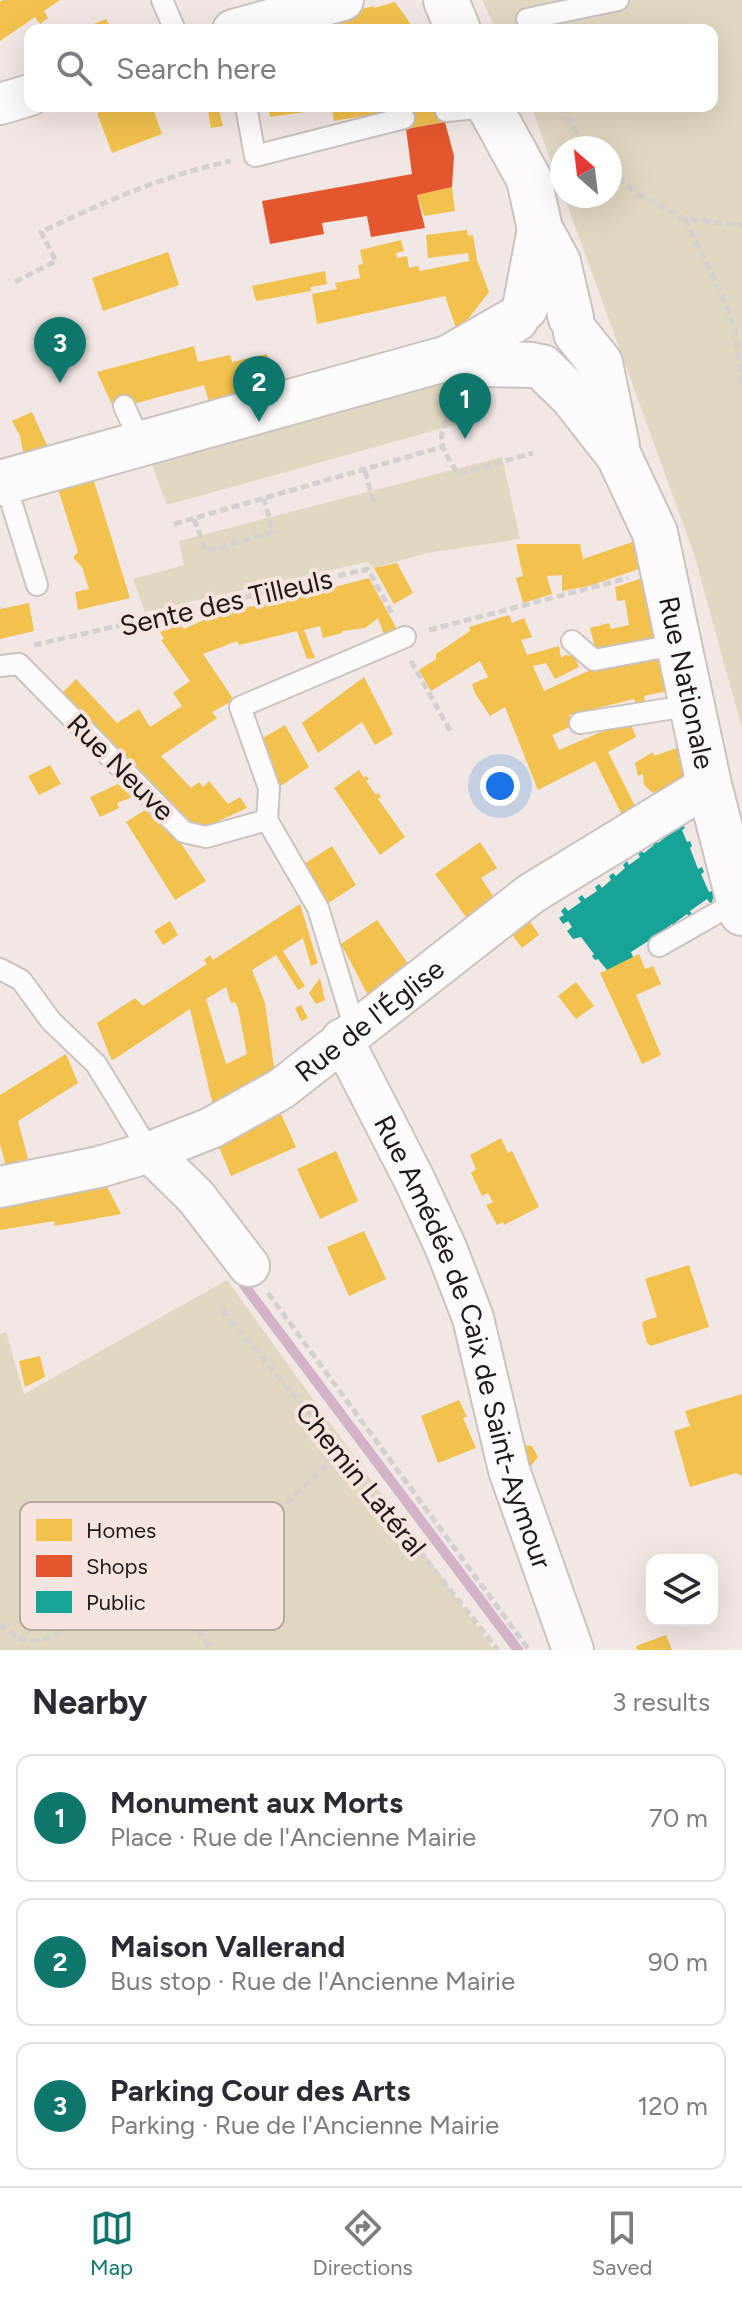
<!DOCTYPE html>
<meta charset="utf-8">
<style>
:root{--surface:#fff;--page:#f7f7f7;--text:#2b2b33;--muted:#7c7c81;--line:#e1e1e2;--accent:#0f766e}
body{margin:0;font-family:Figtree,sans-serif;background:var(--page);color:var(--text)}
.controls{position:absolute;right:24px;bottom:24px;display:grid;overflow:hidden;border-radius:16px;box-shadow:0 8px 32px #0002}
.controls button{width:72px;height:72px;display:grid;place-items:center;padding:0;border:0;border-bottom:2px solid var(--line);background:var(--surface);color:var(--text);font:40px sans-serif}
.compass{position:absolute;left:550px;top:136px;width:72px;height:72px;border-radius:50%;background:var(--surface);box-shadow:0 8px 32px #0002;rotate:332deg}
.you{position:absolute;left:500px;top:786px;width:28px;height:28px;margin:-20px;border:6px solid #fff;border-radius:50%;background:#1a73e8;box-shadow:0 0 0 12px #1a73e833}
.badge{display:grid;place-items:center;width:52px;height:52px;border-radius:50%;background:var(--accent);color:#fff;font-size:26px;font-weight:700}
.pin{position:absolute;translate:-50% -66px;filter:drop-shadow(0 2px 4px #0008)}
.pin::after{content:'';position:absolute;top:42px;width:28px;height:24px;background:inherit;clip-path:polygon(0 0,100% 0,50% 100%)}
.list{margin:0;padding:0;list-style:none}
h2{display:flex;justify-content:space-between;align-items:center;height:104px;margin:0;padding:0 32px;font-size:34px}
h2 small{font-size:26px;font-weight:400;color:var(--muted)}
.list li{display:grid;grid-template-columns:52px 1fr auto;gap:24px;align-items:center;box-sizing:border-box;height:128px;margin:0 16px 16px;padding:0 16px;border:2px solid var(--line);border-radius:16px}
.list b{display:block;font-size:30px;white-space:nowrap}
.list p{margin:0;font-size:26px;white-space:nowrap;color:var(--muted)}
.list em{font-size:26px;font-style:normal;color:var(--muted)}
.icon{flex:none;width:44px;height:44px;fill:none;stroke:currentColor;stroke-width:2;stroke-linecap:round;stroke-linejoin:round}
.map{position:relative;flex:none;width:742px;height:1650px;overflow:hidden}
.search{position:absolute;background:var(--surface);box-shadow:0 8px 32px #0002;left:24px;right:24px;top:24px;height:88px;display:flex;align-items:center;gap:20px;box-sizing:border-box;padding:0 28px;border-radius:16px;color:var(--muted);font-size:30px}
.sheet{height:536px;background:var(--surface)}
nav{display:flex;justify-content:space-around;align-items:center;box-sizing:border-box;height:112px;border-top:2px solid var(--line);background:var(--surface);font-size:22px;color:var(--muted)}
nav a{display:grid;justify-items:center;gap:4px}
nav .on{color:var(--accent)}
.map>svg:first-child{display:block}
</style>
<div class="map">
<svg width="742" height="1650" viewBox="0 0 742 1650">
<rect width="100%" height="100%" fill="#f1e7e4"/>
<!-- green -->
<path fill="#e1d8c1" d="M482,0H742V728L694,554L564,196H610V148H562V191L531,106H712V30H496Z
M470,375L486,416L167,505L151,462Z
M502,457L520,539L427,553L374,568L367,562L145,612L133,579L184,565L179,541Z
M227,1280L494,1650H0V1334L6,1332L24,1394Z"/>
<!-- homes -->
<path fill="#f2c14e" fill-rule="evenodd" d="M3,0H60L44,11L48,18L40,24L35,17L0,41V2Z
M395,2L415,30H283L373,6L374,8Z
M106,19L112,30H79Z
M115,106H152L162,134L112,153L97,113Z
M207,106H218L223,126L211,128Z
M268,106H445L448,121L406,129L403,109L334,121L332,108L270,117Z
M452,187L455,211L424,216L417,195Z
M467,230L468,236L473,235L477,260L489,292L468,319L456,328L445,296L317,324L312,294L337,289L335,283L360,278L358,265L363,264L360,250L401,240L404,251L396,253L397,258L407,256L409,268L418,266L420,271L469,261L468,253L428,258L426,235Z
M168,252L179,285L103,311L92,278Z
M325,271L327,284L311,287V291L256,301L252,286Z
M194,346L198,362L230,355L232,362L267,354L275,386L210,405L204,385L114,409L97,372Z
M32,412L49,450L24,457L20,436L12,421Z
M92,475L130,598L78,610L75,592L89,589L82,567L74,559V556L78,552L57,486Z
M635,541L650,565L589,586L562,591V575L547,576L552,594L523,603L516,578L523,576L516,544H580L583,559Z
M397,563L413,593L394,604L374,568Z
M655,574L667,641L596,651L590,628L609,623L611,629L629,625L625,600L617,601L615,587Z
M369,578L399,633L385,637L378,618L365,628L342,631V633L323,638L320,626L304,630L315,658L307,659L297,631L239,645L237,641L203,654L234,700L212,712L217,718L161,756L191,788L199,782L203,787L209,781L228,804L240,797L247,808L199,830L63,692L76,679L117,723L139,709L150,727L182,706L173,693L190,681L161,640L164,639L160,632L179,623L184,629L221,612L285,600Z
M29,603L34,631L0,639V609Z
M509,615L512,623L524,618L532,637L521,640L527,655L559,646L561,658L565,655L574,656L579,667L555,679L546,663L533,666L544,691L610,661L632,659L633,664L669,655L672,690L644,696L645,701L636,704L634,699L569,715L572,726L552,735L559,750L629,720L636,737L608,752L635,806L643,801L646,806L623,817L595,761L538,790L505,707L490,716L475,693L472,684L488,677L480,661L431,691L419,670L436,659V654L470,631L469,627Z
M364,677L393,734L375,745L362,722L318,753L302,723Z
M285,725L309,767L276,789L258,741Z
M683,746L689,783L659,799L658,792L653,793L644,785L643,774L638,776L635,763L653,752L654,756Z
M50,765L61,784L39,795L28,776Z
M359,770L364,778L366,776L369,779L366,781L376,795L378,793L381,797L378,799L405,837L380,855L334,788Z
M118,784L132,797L117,803L119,808L100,817L90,797Z
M145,810L167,832L184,842L182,845L206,881L175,900L126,822Z
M480,842L497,868L481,878L495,899L468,920L435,874Z
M332,846L356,885L327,904L301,866Z
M300,904L318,963L311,966L303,938L283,951L305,986L298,990L276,955L252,970L265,1003L275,1074L214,1110L190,1009L113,1060L111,1059L97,1023L135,998L143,1006L207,964L204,960L210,955L213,960ZM226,987L231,1003L235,1002L238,1008L247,1054L226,1064L206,999Z
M526,915L539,935L522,948L507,928Z
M377,920L409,965L369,997L341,944Z
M170,921L178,935L163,945L154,931Z
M639,954L645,969L653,966L661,984L636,995L661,1055L642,1064L600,973Z
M320,978L325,1000L316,1004L309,993Z
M576,982L594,1006L576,1019L558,996Z
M301,1005L308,1018L301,1021L295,1008Z
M66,1054L78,1083L18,1121L30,1166L7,1170L0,1144V1095Z
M281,1114L296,1147L231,1176L217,1142Z
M501,1138L508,1153L512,1151L539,1207L504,1225L503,1222L497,1225L486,1205L493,1202L488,1193L482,1196L471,1173L476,1169L470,1155Z
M336,1151L358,1201L320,1219L297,1169Z
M104,1181L121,1214L55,1226L54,1221L0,1230V1199Z
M364,1231L386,1279L349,1296L327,1247Z
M689,1265L709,1327L651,1346L647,1343L642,1325L644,1321L657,1317L645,1279Z
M40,1356L45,1377L25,1387L19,1361Z
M742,1394V1476L736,1473L690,1487L674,1431L690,1426L685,1411Z
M459,1400L467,1417L463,1418L476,1448L438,1463L421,1416Z
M521,1445L532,1446L538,1457L531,1466L516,1465Z
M666,1635L672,1650H637L636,1646Z"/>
<!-- shops -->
<path fill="#e4572e" d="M445,122L454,156L452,187L417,195L425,228L371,237L367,216L322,223L324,234L270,244L262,201L412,174L406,129Z"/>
<!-- public -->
<path fill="#17a398" d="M682,824L685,828L682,830L687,842L690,841L692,846L690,848L698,869L702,867L704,872L701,874L709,892L712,891L714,895L712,902L710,903L707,899L690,911L693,916L690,918L687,914L676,922L679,926L675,929L672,924L661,933L659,940L656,936L631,952L633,957L607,970L598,959L595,960L592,956L594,954L581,937L573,939L567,931L572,927L568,921L563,924L559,918L564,915L561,911L565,907L568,911L581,902L578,898L582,895L585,899L597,891L595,887L599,884L602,888L611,880L609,876L613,873L616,876L625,868L623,865L627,861L629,865L640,857L638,853L641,851L644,853L654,845L652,842L656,839L658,843Z"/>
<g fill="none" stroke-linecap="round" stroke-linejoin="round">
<!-- stream -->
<path stroke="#d2b3c7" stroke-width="10" d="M244,1285L518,1650"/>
<defs>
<path id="service" d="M162,0L175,30
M527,19L618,0
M246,106L255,156L404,118
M446,111L489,107
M124,406L141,443
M5,482L37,585
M572,641L594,660L680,644
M0,666L19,664L184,832L206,837L267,820
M580,723L693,705
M267,820L269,788L240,707L405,637
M267,820L318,908L355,1029
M659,946L738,901
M0,969L21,980L51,1021L96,1064L150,1152"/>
<g id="minor">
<path d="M233,30L343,0"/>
<path d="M0,104L30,95"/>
<path id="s1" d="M342,1039L415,1181L446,1248L473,1318L509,1470L573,1650"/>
<path d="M150,1152L196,1197L249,1266"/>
<path id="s2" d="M0,1187L99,1167L150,1152L211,1128L281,1089L532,893L709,785"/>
</g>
<g id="tertiary">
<path d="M446,0L458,30"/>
<path d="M489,106L529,179L540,229L558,262L571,318"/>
<path d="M525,308L540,229"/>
<path d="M576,333L600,363L617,446"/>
<path d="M448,358L476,364L532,365"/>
<path id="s3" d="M542,367L572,396L619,456L655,533L709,785L742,913"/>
<path d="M0,483L448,358L516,319"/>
</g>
</defs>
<!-- service casing -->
<use href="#service" stroke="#cbc3c1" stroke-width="24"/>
<!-- minor casing -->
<use href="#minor" stroke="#cbc3c1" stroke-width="44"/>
<!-- tertiary casing -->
<use href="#tertiary" stroke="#cbc3c1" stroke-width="48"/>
<!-- path -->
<path stroke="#d4d1d0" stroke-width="5" stroke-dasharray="8 4" stroke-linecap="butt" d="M561,106L566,118L589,148
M610,169L636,193L685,219L742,225
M685,219L720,291L735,330L742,385
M15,282L56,261L41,232C102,203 164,175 231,161
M490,405L449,415C434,441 444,450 458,474L533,453
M365,471L374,505
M194,519L206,551L273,532L264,499
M174,524L442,447
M429,630L628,578
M34,645L368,569L393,615
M411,661L452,734
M268,1293L529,1650
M222,1310L315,1420L498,1650
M195,1584L190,1614L211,1650
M0,1624L19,1639L39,1641L57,1634L82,1606L101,1600L117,1602L173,1595L195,1583L223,1530L280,1510L328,1464L315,1420"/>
<!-- service -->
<use href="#service" stroke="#fdfbfb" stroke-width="20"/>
<!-- minor -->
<use href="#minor" stroke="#fdfbfb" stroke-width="40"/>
<!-- tertiary -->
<use href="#tertiary" stroke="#fdfbfb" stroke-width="44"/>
</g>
<g text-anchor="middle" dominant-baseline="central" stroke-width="8" stroke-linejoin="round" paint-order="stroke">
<!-- street labels -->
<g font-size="28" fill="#201918" stroke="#f6e4df">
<text transform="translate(226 602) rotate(-13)">Sente des Tilleuls</text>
<text stroke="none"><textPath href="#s3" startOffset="356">Rue Nationale</textPath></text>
<text transform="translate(121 767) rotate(45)">Rue Neuve</text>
<text stroke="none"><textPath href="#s2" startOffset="412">Rue de l'Église</textPath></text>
<text stroke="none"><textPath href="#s1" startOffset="328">Rue Amédée de Caix de Saint-Aymour</textPath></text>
<text transform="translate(361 1479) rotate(51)">Chemin Latéral</text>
</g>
</g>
<!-- legend -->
<rect x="20" y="1502" width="264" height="128" rx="12" fill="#f6e4df" stroke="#b6a7a3" stroke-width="2"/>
<rect x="36" y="1519" width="36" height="22" fill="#f2c14e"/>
<rect x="36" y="1555" width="36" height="22" fill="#e4572e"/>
<rect x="36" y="1591" width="36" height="22" fill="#17a398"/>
<g font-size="22" fill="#201918">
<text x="86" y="1538">Homes</text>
<text x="86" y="1574">Shops</text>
<text x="86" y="1610">Public</text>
</g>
</svg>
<div class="controls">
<button><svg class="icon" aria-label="layers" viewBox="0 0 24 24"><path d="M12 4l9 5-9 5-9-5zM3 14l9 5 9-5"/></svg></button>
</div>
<svg class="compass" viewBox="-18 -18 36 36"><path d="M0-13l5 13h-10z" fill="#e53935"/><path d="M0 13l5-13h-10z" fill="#7c7c81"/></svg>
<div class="you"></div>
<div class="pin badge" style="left:465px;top:439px">1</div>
<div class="pin badge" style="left:259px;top:422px">2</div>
<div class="pin badge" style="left:60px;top:383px">3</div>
<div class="search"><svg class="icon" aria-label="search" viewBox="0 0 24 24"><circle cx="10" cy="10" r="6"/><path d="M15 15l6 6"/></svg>Search here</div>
</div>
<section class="sheet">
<h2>Nearby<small>3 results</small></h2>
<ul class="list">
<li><span class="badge">1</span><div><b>Monument aux Morts</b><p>Place · Rue de l'Ancienne Mairie</p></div><em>70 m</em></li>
<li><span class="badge">2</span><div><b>Maison Vallerand</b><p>Bus stop · Rue de l'Ancienne Mairie</p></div><em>90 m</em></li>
<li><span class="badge">3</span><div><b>Parking Cour des Arts</b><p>Parking · Rue de l'Ancienne Mairie</p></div><em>120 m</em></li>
</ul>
</section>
<nav>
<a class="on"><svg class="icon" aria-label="map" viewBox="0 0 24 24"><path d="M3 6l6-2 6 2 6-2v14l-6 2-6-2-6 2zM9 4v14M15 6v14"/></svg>Map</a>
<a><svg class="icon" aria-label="directions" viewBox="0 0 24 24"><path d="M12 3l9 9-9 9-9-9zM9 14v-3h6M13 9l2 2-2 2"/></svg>Directions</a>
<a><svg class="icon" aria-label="saved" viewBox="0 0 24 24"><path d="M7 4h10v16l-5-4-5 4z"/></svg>Saved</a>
</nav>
